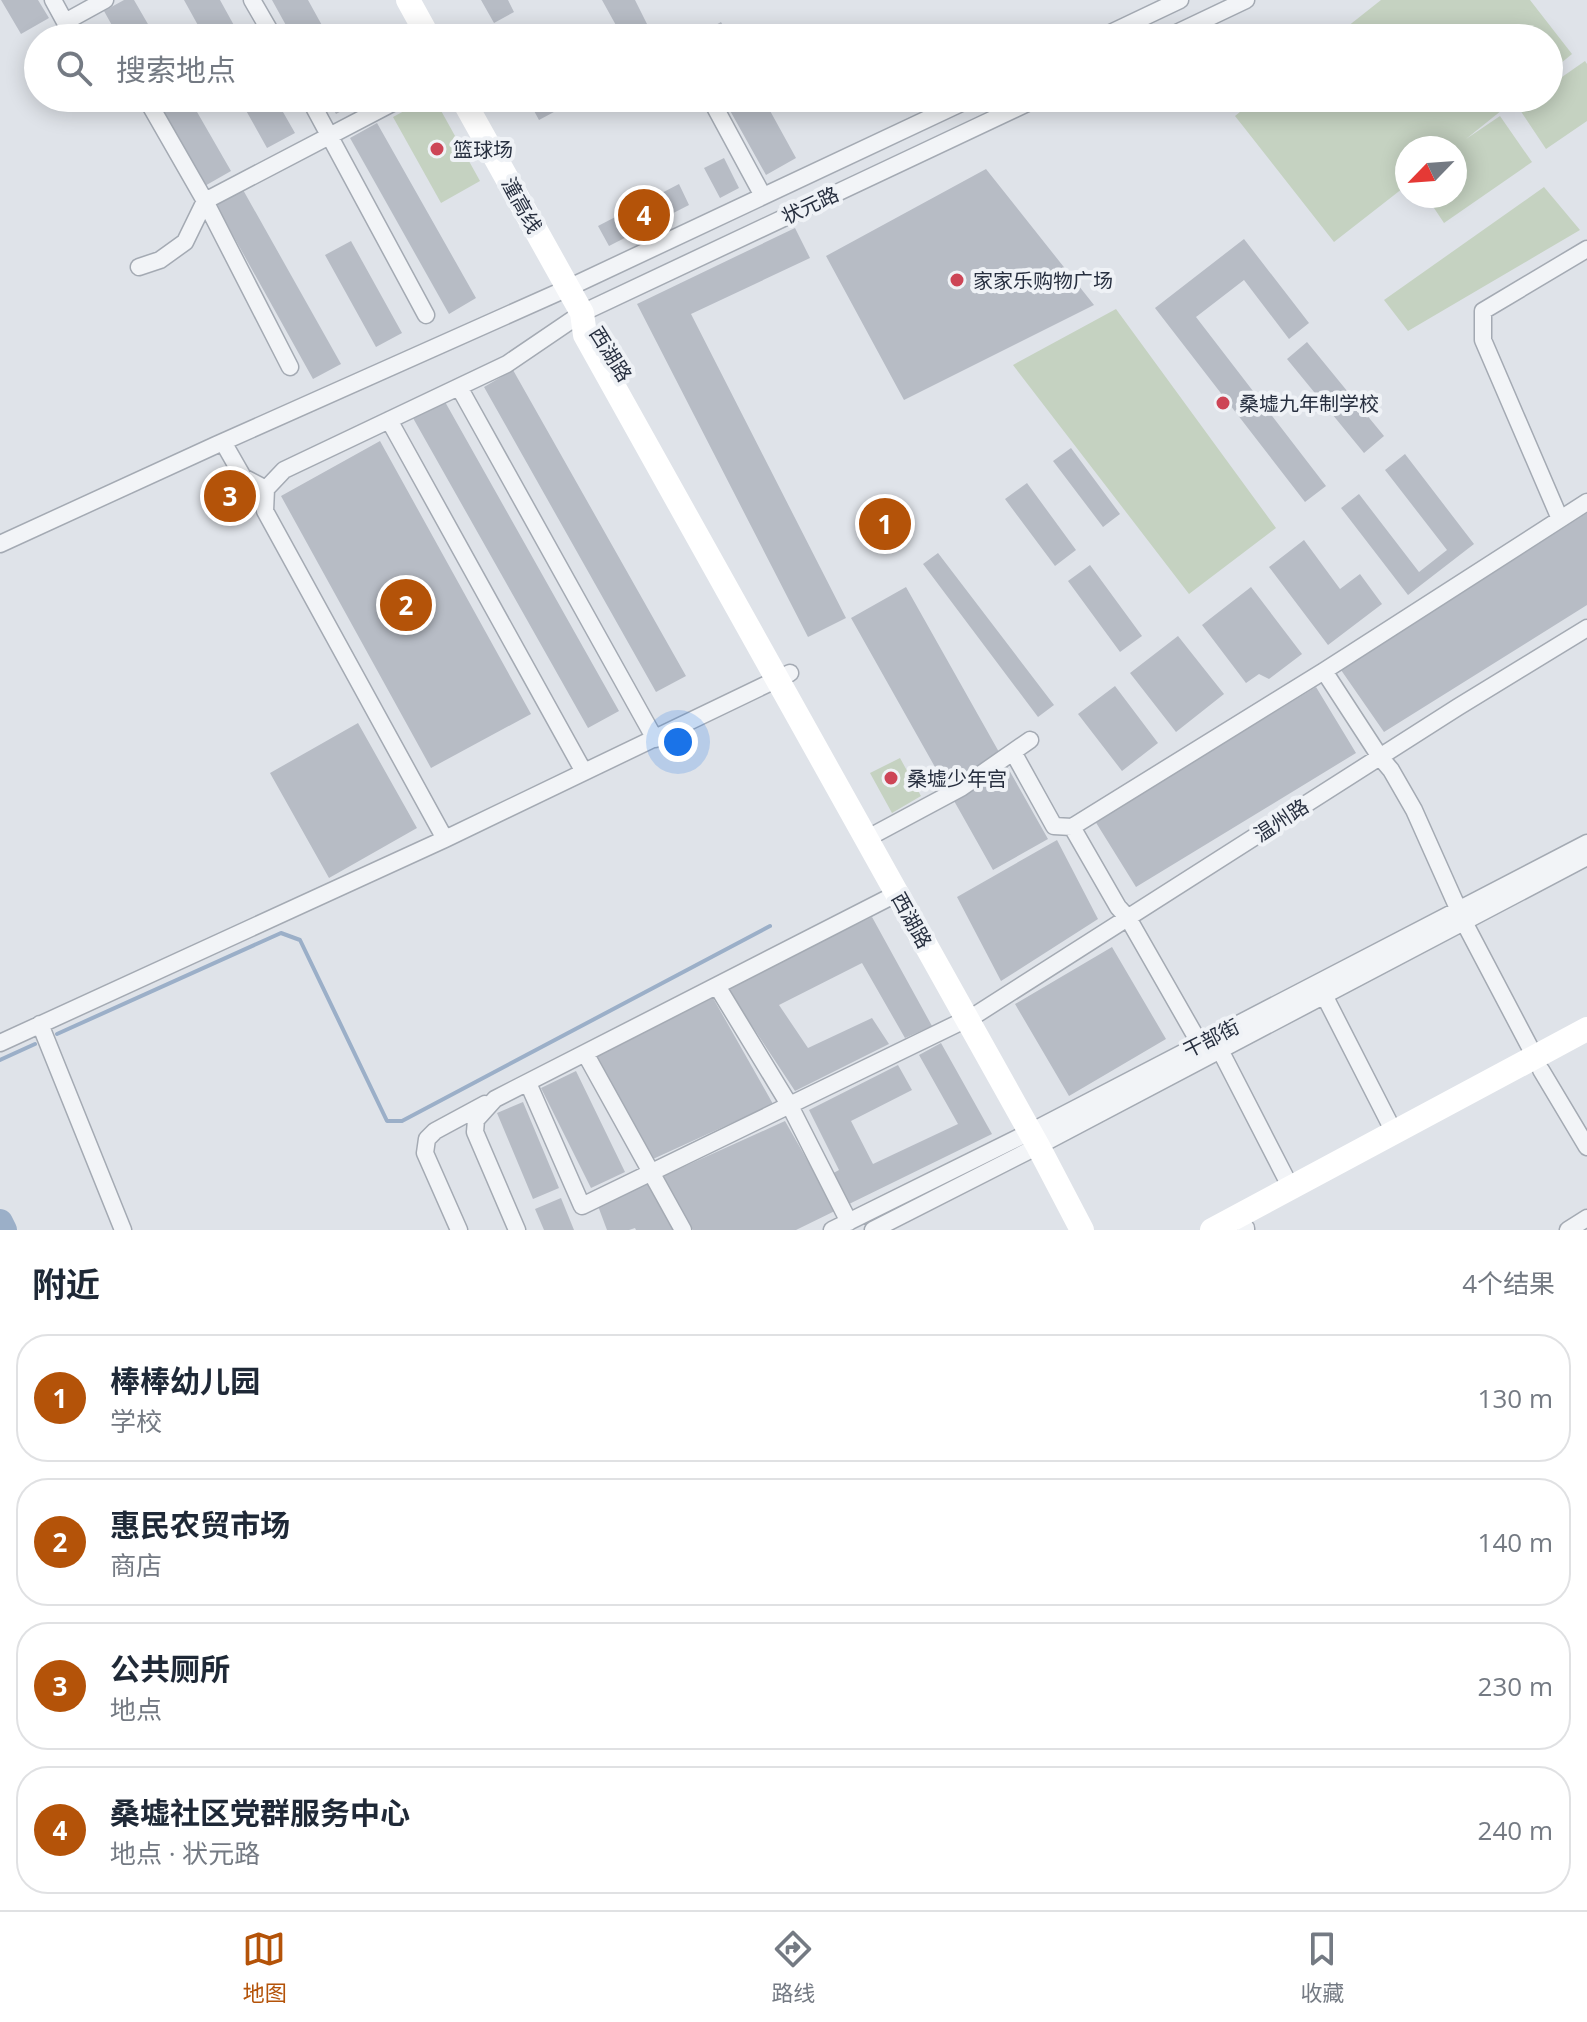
<!DOCTYPE html>
<html lang="zh">
<meta charset="utf-8">
<style>
:root{--surface:#fff;--page:#f6f6f7;--text:#1f2937;--muted:#747a83;--line:#e0e1e3;--accent:#b45309}
body{margin:0;font-family:"Open Sans","Noto Sans SC",sans-serif;background:var(--page);color:var(--text)}
.compass{position:absolute;left:1395px;top:136px;width:72px;height:72px;border-radius:50%;background:var(--surface);box-shadow:0 4px 20px #0003;rotate:245deg}
.you{position:absolute;left:678px;top:742px;width:28px;height:28px;margin:-20px;border:6px solid #fff;border-radius:50%;background:#1a73e8;box-shadow:0 0 0 12px #1a73e833}
.badge{display:grid;place-items:center;width:52px;height:52px;border-radius:50%;background:var(--accent);color:#fff;font-size:26px;font-weight:700}
.pin{position:absolute;translate:-50% -50%;border:4px solid #fff;box-shadow:0 2px 8px #0006}
.list{margin:0;padding:0;list-style:none}
h2{display:flex;justify-content:space-between;align-items:center;height:104px;margin:0;padding:0 32px;font-size:34px}
h2 small{font-size:26px;font-weight:400;color:var(--muted)}
.list li{display:grid;grid-template-columns:52px 1fr auto;gap:24px;align-items:center;box-sizing:border-box;height:128px;margin:0 16px 16px;padding:0 16px;border:2px solid var(--line);border-radius:32px}
.list b{display:block;font-size:30px;white-space:nowrap}
.list p{margin:0;font-size:26px;white-space:nowrap;color:var(--muted)}
.list em{font-size:26px;font-style:normal;color:var(--muted)}
.icon{flex:none;width:44px;height:44px;fill:none;stroke:currentColor;stroke-width:2;stroke-linecap:round;stroke-linejoin:round}
.map{position:relative;flex:none;width:1587px;height:1230px;overflow:hidden}
.search{position:absolute;background:var(--surface);box-shadow:0 4px 20px #0003;left:24px;right:24px;top:24px;height:88px;display:flex;align-items:center;gap:20px;box-sizing:border-box;padding:0 28px;border-radius:44px;color:var(--muted);font-size:30px}
.sheet{height:680px;background:var(--surface)}
nav{display:flex;justify-content:space-around;align-items:center;box-sizing:border-box;height:112px;border-top:2px solid var(--line);background:var(--surface);font-size:22px;color:var(--muted)}
nav a{display:grid;justify-items:center;gap:4px}
nav .on{color:var(--accent)}
.map>svg:first-child{display:block}
</style>
<div class="map">
<svg width="1587" height="1230" viewBox="0 0 1587 1230">
<rect width="100%" height="100%" fill="#dfe3e9"/>
<!-- green -->
<path fill="#c5d2c1" d="M1381,0H1530L1572,54L1549,73V38H1333Z
M1585,61L1587,64V121L1546,149L1518,107L1531,98H1549V86Z
M428,98H434L480,181L441,203L393,117Z
M1257,98H1517L1466,139L1500,116L1532,162L1444,223L1426,196H1455V148H1407V185L1334,242L1235,116Z
M1544,187L1580,230L1408,331L1384,300Z
M1116,309L1276,528L1189,594L1013,365Z
M900,758L921,796L892,813L870,773Z"/>
<g fill="none" stroke-linecap="round" stroke-linejoin="round">
<!-- stream -->
<path stroke="#9bafc8" stroke-width="4" d="M57,1034L281,933L300,940L387,1121H402L770,926
M0,1060L35,1044"/>
<!-- river -->
<path stroke="#9bafc8" stroke-width="26" d="M0,1222L4,1230"/>
</g>
<!-- building -->
<path fill="#b7bcc5" d="M1,0H38L49,18L21,34Z
M124,0H134L156,38H119L104,11Z
M184,0H220L241,38H205Z
M272,0H308L329,38H293Z
M481,0H508L514,12L494,23Z
M602,0H635L654,38H623Z
M721,22L730,38H693Z
M153,98H189L231,171L203,187Z
M239,98H275L295,133L267,148Z
M327,98H365L336,114Z
M527,98H580L539,120Z
M723,98H763L796,158L766,175Z
M377,123L476,298L449,314L350,138Z
M724,158L739,188L720,198L704,168Z
M986,169L1094,305L904,400L826,256Z
M679,184L689,205L609,246L598,226Z
M242,188L341,364L313,379L215,203Z
M795,228L810,258L691,314L846,618L808,637L637,304Z
M1244,239L1309,323L1289,339L1244,280L1196,317L1326,486L1305,502L1155,308Z
M351,241L402,333L376,347L325,255Z
M1307,342L1384,436L1364,453L1287,359Z
M513,370L686,676L656,692L484,387Z
M444,400L619,711L588,728L413,418Z
M380,441L531,714L431,768L281,496Z
M1071,448L1120,514L1103,527L1053,461Z
M1405,454L1474,544L1408,595L1341,508L1359,494L1419,572L1447,550L1385,470Z
M229,471L250,511L230,521L210,482Z
M1027,483L1076,550L1055,566L1005,499Z
M1587,513V605L1384,732L1341,670Z
M1304,540L1340,589L1360,574L1382,604L1328,645L1269,567Z
M938,553L1054,705L1038,717L923,564Z
M1090,565L1142,636L1120,652L1068,581Z
M906,587L1048,839L993,870L851,618Z
M1251,587L1302,654L1269,679L1259,674L1246,683L1202,625Z
M1178,636L1224,694L1176,732L1130,673Z
M1115,686L1158,743L1122,771L1078,714Z
M1316,687L1356,753L1136,887L1095,821Z
M358,723L417,828L329,878L270,773Z
M1057,840L1098,919L1001,981L957,897Z
M872,917L932,1026L905,1038L862,963L779,1005L808,1048L872,1018L889,1044L795,1091L727,988Z
M1112,947L1166,1039L1069,1096L1015,1004Z
M713,998L773,1104L653,1159L595,1056Z
M941,1043L992,1134L796,1230H693L661,1177L785,1121L819,1181L839,1170L809,1110L898,1065L912,1090L851,1121L873,1164L958,1124L919,1055Z
M576,1071L625,1172L591,1188L541,1088Z
M523,1102L559,1188L533,1199L497,1113Z
M648,1184L674,1230H636L635,1228L629,1230H607L598,1206Z
M561,1198L574,1230H544L535,1209Z"/>
<g fill="none" stroke-linecap="round" stroke-linejoin="round">
<defs>
<path id="street" d="M53,0L65,22L105,0
M252,0L274,38
M111,36L112,38
M1100,38L1180,0
M1166,38L1246,0
M146,98L205,201L290,367
M309,98L426,315
M710,98L763,196
M139,267L160,260L185,242L205,201L402,98
M459,387L655,739
M389,420L584,772
M223,442L243,477L266,489
M1560,519L1483,340V311L1587,249
M0,544L216,445L568,288L972,98
M1324,671L1380,757L1391,770L1414,810L1464,922L1535,1057
M1013,752L1054,826L1072,827L1118,907L1128,918L1200,1044L1220,1050L1291,1188
M1072,827L1324,671L1587,502
M877,833L961,788L1030,740
M445,839L265,511L266,489L284,470L507,364L582,313L1038,98
M717,986L790,1106L849,1222
M1324,995L1394,1132
M40,1024L123,1230
M0,1043L445,839L790,673
M585,1053L683,1230
M1541,1070L1587,1147
M528,1083L582,1206L977,1014L1458,707L1587,628
M1246,1228V1230
M459,1230L425,1153L427,1139L435,1131L485,1104
M517,1230L475,1132L476,1120L495,1099L898,893
M832,1230L1040,1127L1587,843
M873,1230L1038,1146L1587,857
M1568,1230L1587,1218"/>
</defs>
<!-- street casing -->
<use href="#street" stroke="#a4aab3" stroke-width="19"/>
<!-- street -->
<use href="#street" stroke="#f2f4f7" stroke-width="16"/>
<!-- secondary -->
<path stroke="#fff" stroke-width="24" d="M408,0L429,38
M462,98L582,313L585,335L1038,1146L1082,1230
M1212,1230L1587,1029"/>
</g>
<!-- markers -->
<g fill="#cd4556" stroke="#eff2f6" stroke-width="3">
<circle cx="437" cy="149" r="8"/>
<circle cx="957" cy="280" r="8"/>
<circle cx="1223" cy="403" r="8"/>
<circle cx="891" cy="778" r="8"/>
</g>
<g text-anchor="middle" dominant-baseline="central" stroke-width="8" stroke-linejoin="round" paint-order="stroke">
<!-- poi labels -->
<g font-size="20" fill="#283040" stroke="#eff2f6" text-anchor="start">
<text x="453" y="149">篮球场</text>
<text x="973" y="280">家家乐购物广场</text>
<text x="1239" y="403">桑墟九年制学校</text>
<text x="907" y="778">桑墟少年宫</text>
</g>
<!-- street labels -->
<g font-size="20" fill="#283040" stroke="#eff2f6">
<text transform="translate(522 205) rotate(61)">潼高线</text>
<text transform="translate(810 205) rotate(-25)">状元路</text>
<text transform="translate(611 354) rotate(58)">西湖路</text>
<text transform="translate(1281 820) rotate(-33)">温州路</text>
<text transform="translate(912 920) rotate(61)">西湖路</text>
<text transform="translate(1211 1038) rotate(-27)">干部街</text>
</g>
</g>
</svg>
<svg class="compass" viewBox="-18 -18 36 36"><path d="M0-13l5 13h-10z" fill="#e53935"/><path d="M0 13l5-13h-10z" fill="#747a83"/></svg>
<div class="you"></div>
<div class="pin badge" style="left:885px;top:524px">1</div>
<div class="pin badge" style="left:406px;top:605px">2</div>
<div class="pin badge" style="left:230px;top:496px">3</div>
<div class="pin badge" style="left:644px;top:215px">4</div>
<div class="search"><svg class="icon" aria-label="search" viewBox="0 0 24 24"><circle cx="10" cy="10" r="6"/><path d="M15 15l6 6"/></svg>搜索地点</div>
</div>
<section class="sheet">
<h2>附近<small>4个结果</small></h2>
<ul class="list">
<li><span class="badge">1</span><div><b>棒棒幼儿园</b><p>学校</p></div><em>130 m</em></li>
<li><span class="badge">2</span><div><b>惠民农贸市场</b><p>商店</p></div><em>140 m</em></li>
<li><span class="badge">3</span><div><b>公共厕所</b><p>地点</p></div><em>230 m</em></li>
<li><span class="badge">4</span><div><b>桑墟社区党群服务中心</b><p>地点 · 状元路</p></div><em>240 m</em></li>
</ul>
</section>
<nav>
<a class="on"><svg class="icon" aria-label="map" viewBox="0 0 24 24"><path d="M3 6l6-2 6 2 6-2v14l-6 2-6-2-6 2zM9 4v14M15 6v14"/></svg>地图</a>
<a><svg class="icon" aria-label="directions" viewBox="0 0 24 24"><path d="M12 3l9 9-9 9-9-9zM9 14v-3h6M13 9l2 2-2 2"/></svg>路线</a>
<a><svg class="icon" aria-label="saved" viewBox="0 0 24 24"><path d="M7 4h10v16l-5-4-5 4z"/></svg>收藏</a>
</nav>
